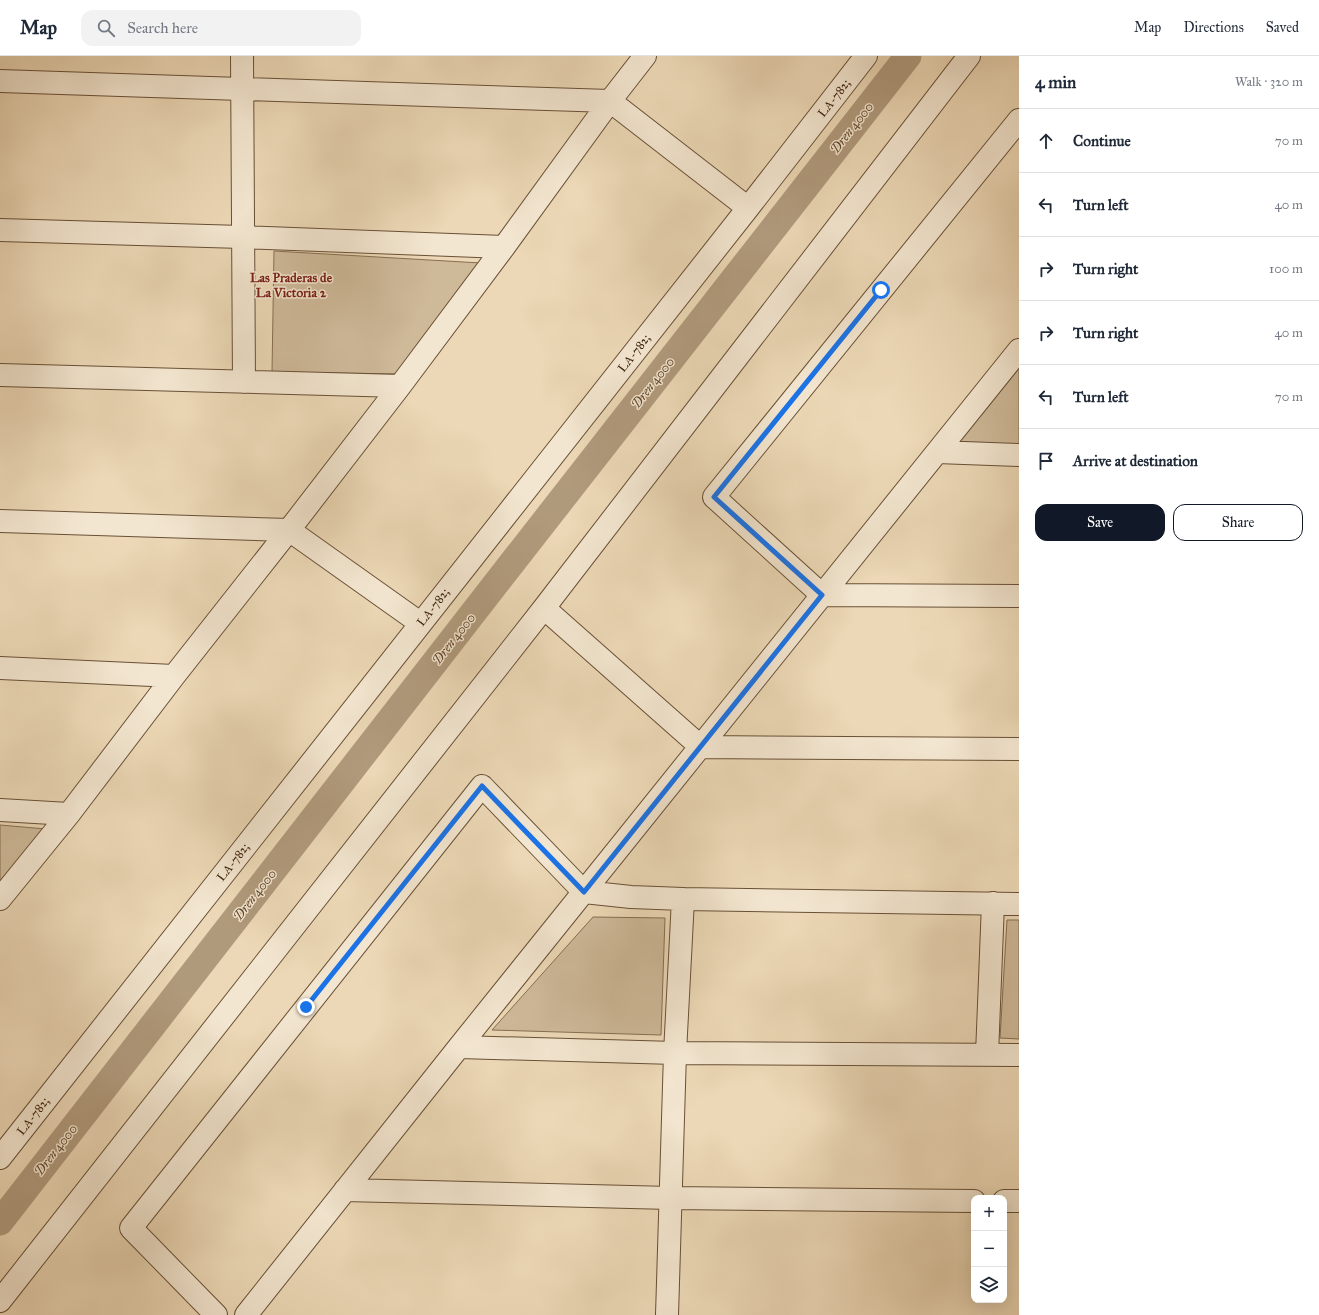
<!DOCTYPE html>
<meta charset="utf-8">
<style>
:root{--surface:#fff;--page:#f2f2f3;--text:#1f2937;--muted:#747a83;--line:#e0e1e3;--accent:#111827}
body{margin:0;font-family:"IM FELL Great Primer",serif;background:var(--page);color:var(--text)}
.controls{position:absolute;right:12px;bottom:12px;display:grid;overflow:hidden;border-radius:8px;box-shadow:0 4px 16px #0002}
.controls button{width:36px;height:36px;display:grid;place-items:center;padding:0;border:0;border-bottom:1px solid var(--line);background:var(--surface);color:var(--text);font:20px sans-serif}
.stop{position:absolute;width:12px;height:12px;margin:-9px;border:3px solid #1a73e8;border-radius:50%;background:#fff}
.stop.end{background:#1a73e8;border-color:#fff;box-shadow:0 1px 4px #0008}
.list{margin:0;padding:0;list-style:none}
h2{display:flex;justify-content:space-between;align-items:center;height:52px;margin:0;padding:0 16px;font-size:17px}
h2 small{font-size:13px;font-weight:400;color:var(--muted)}
.list li{display:grid;grid-template-columns:26px 1fr auto;gap:12px;align-items:center;box-sizing:border-box;height:64px;padding:0 16px;border-top:1px solid var(--line)}
.list b{display:block;font-size:15px;white-space:nowrap}
.list em{font-size:13px;font-style:normal;color:var(--muted)}
.actions{display:flex;gap:8px;padding:12px 16px}
.actions a{flex:1;padding:9px 0;border:1px solid var(--accent);border-radius:12px;text-align:center;font-size:14px;color:var(--accent)}
.actions .main{background:var(--accent);color:#fff}
.icon{flex:none;width:22px;height:22px;fill:none;stroke:currentColor;stroke-width:2;stroke-linecap:round;stroke-linejoin:round}
.map{position:relative;flex:none;width:1019px;height:1259px;overflow:hidden}
header{display:flex;align-items:center;gap:24px;box-sizing:border-box;height:56px;padding:0 20px;background:var(--surface);border-bottom:1px solid var(--line)}
header strong{font-size:19px}
nav{display:flex;gap:22px;margin-inline-start:auto;font-size:14px}
.search{width:280px;height:36px;background:var(--page);display:flex;align-items:center;gap:10px;box-sizing:border-box;padding:0 14px;border-radius:12px;color:var(--muted);font-size:15px}
main{display:flex}
aside{flex:1;background:var(--surface)}
.map>svg:first-child{display:block}
</style>
<header>
<strong>Map</strong>
<div class="search"><svg class="icon" aria-label="search" viewBox="0 0 24 24"><circle cx="10" cy="10" r="6"/><path d="M15 15l6 6"/></svg>Search here</div>
<nav><a>Map</a><a>Directions</a><a>Saved</a></nav>
</header>
<main>
<div class="map">
<svg width="1019" height="1259" viewBox="0 0 1019 1259">
<rect width="100%" height="100%" fill="#ecd8b6"/>
<filter id="stains"><feTurbulence type="fractalNoise" baseFrequency=".005" numOctaves="4"/><feColorMatrix values="0 0 0 0 .2 0 0 0 0 .09 0 0 0 0 .02 0 0 0 .5 -.17"/></filter>
<radialGradient id="worn" r=".72"><stop offset=".6" stop-color="#630" stop-opacity="0"/><stop offset="1" stop-color="#630" stop-opacity=".3"/></radialGradient>
<!-- green -->
<path fill="#ceb999" stroke="#866e52" d="M274,195L481,207L404,318L272,316Z
M1019,311V391L957,389Z
M0,769L46,773L0,831Z
M593,861L665,862L661,979L492,974Z
M1007,864H1019V983L1000,982Z"/>
<g fill="none" stroke-linecap="round" stroke-linejoin="round">
<!-- canal -->
<path stroke="#b09a7c" stroke-width="27" d="M0,1166L494,530L908,0"/>
<defs>
<path id="minor" d="M242,0L244,326
M0,25L610,45L748,152
M1019,64L714,441L822,539L1019,540
M0,174L242,181L504,191
M0,319L400,330
M937,396L1019,399
M0,465L289,474L420,567
M544,552L701,691L1019,693
M0,612L174,620
M0,754L69,758
M0,843L69,758L174,620L289,474L400,330L504,191L610,45L645,0
M459,991L675,997L1019,999
M987,999L993,847
M0,1102L748,152L866,0
M345,1134L671,1142L974,1145
M1004,1145H1019
M0,1245L544,552L969,0
M216,1259L131,1172L482,730L584,836L631,841L683,843L1019,848
M246,1259L459,991L1019,294
M667,1259L675,997L683,843"/>
</defs>
<!-- minor casing -->
<use href="#minor" stroke="#695036" stroke-width="24"/>
<!-- minor -->
<use href="#minor" stroke="#f3e6d0" stroke-width="22"/>
</g>
<g fill="none" stroke-linecap="round" stroke-linejoin="round">
<!-- route -->
<path stroke="#1a73e8" stroke-width="5" d="M306,951L482,730L584,836L822,539L714,441L881,234"/>
</g>
<g text-anchor="middle" dominant-baseline="central" stroke-width="3" stroke-linejoin="round" paint-order="stroke">
<!-- street labels -->
<g font-size="12" fill="#3d220b" stroke="#f3e6d0">
<text transform="translate(834 42) rotate(-52)">LA-782;</text>
<text transform="translate(634 297) rotate(-52)">LA-782;</text>
<text transform="translate(433 551) rotate(-52)">LA-782;</text>
<text transform="translate(233 806) rotate(-52)">LA-782;</text>
<text transform="translate(33 1060) rotate(-52)">LA-782;</text>
</g>
<!-- water labels -->
<g font-size="13" font-style="italic" fill="#60462d" stroke="#f3e6d0">
<text transform="translate(852 72) rotate(-52)">Dren 4000</text>
<text transform="translate(653 327) rotate(-52)">Dren 4000</text>
<text transform="translate(454 583) rotate(-52)">Dren 4000</text>
<text transform="translate(255 839) rotate(-52)">Dren 4000</text>
<text transform="translate(56 1094) rotate(-52)">Dren 4000</text>
</g>
<!-- neighbourhood labels -->
<g font-size="13" font-weight="bold" fill="#7a1f14" stroke="#f3e6d0">
<text x="291" y="222">Las Praderas de<tspan x="291" dy="15">La Victoria 2</tspan></text>
</g>
</g>
<rect width="100%" height="100%" filter="url(#stains)"/>
<rect width="100%" height="100%" fill="url(#worn)"/>
</svg>
<div class="controls">
<button>+</button>
<button>−</button>
<button><svg class="icon" aria-label="layers" viewBox="0 0 24 24"><path d="M12 4l9 5-9 5-9-5zM3 14l9 5 9-5"/></svg></button>
</div>
<div class="stop" style="left:881px;top:234px"></div>
<div class="stop end" style="left:306px;top:951px"></div>
</div>
<aside>
<h2>4 min<small>Walk · 320 m</small></h2>
<ul class="list">
<li><svg class="icon" aria-label="ahead" viewBox="0 0 24 24"><path d="M12 20V5M6 11l6-6 6 6"/></svg><div><b>Continue</b></div><em>70 m</em></li>
<li><svg class="icon" aria-label="left" viewBox="0 0 24 24"><path d="M17 20v-9H6M10 6l-5 5 5 5"/></svg><div><b>Turn left</b></div><em>40 m</em></li>
<li><svg class="icon" aria-label="right" viewBox="0 0 24 24"><path d="M7 20v-9h11M14 6l5 5-5 5"/></svg><div><b>Turn right</b></div><em>100 m</em></li>
<li><svg class="icon" aria-label="right" viewBox="0 0 24 24"><path d="M7 20v-9h11M14 6l5 5-5 5"/></svg><div><b>Turn right</b></div><em>40 m</em></li>
<li><svg class="icon" aria-label="left" viewBox="0 0 24 24"><path d="M17 20v-9H6M10 6l-5 5 5 5"/></svg><div><b>Turn left</b></div><em>70 m</em></li>
<li><svg class="icon" aria-label="arrive" viewBox="0 0 24 24"><path d="M6 21V4h12l-3 4 3 4H6"/></svg><div><b>Arrive at destination</b></div></li>
</ul>
<div class="actions"><a class="main">Save</a><a>Share</a></div>
</aside>
</main>
